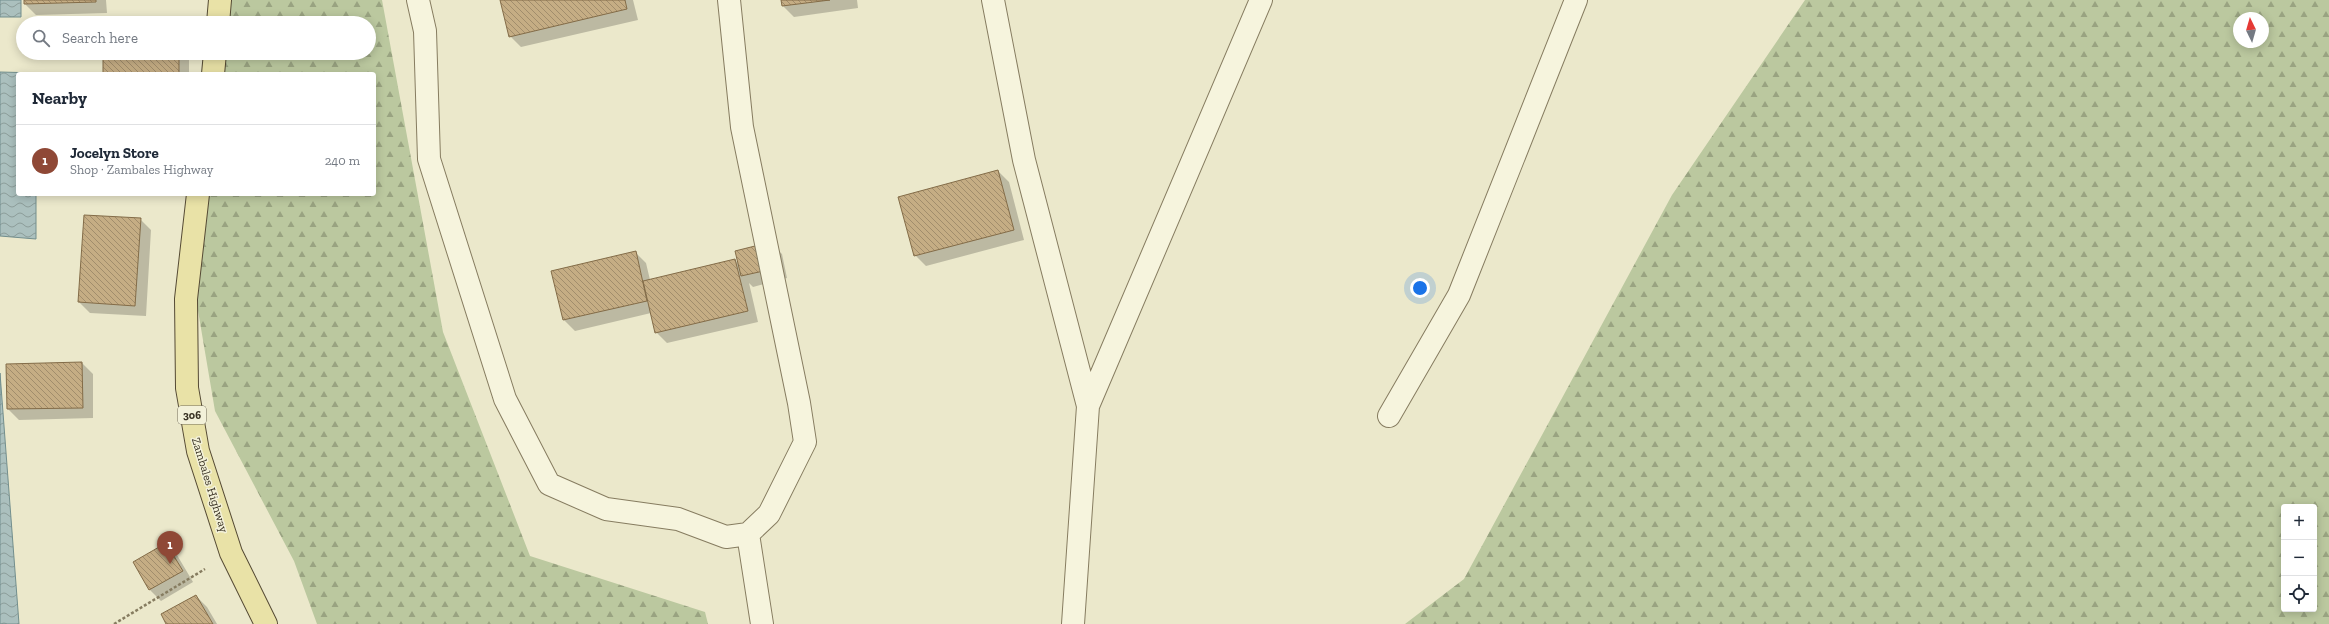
<!DOCTYPE html>
<meta charset="utf-8">
<style>
:root{--surface:#fff;--page:#f2f2f3;--text:#1f2937;--muted:#747a83;--line:#e0e1e3;--accent:#8f4836}
body{margin:0;font-family:"Zilla Slab",serif;background:var(--page);color:var(--text)}
.controls{position:absolute;right:12px;bottom:12px;display:grid;overflow:hidden;border-radius:4px;box-shadow:0 2px 10px #0003}
.controls button{width:36px;height:36px;display:grid;place-items:center;padding:0;border:0;border-bottom:1px solid var(--line);background:var(--surface);color:var(--text);font:20px sans-serif}
.compass{position:absolute;left:2233px;top:12px;width:36px;height:36px;border-radius:50%;background:var(--surface);box-shadow:0 2px 10px #0003;rotate:355deg}
.you{position:absolute;left:1420px;top:288px;width:14px;height:14px;margin:-10px;border:3px solid #fff;border-radius:50%;background:#1a73e8;box-shadow:0 0 0 6px #1a73e833}
.badge{display:grid;place-items:center;width:26px;height:26px;border-radius:50%;background:var(--accent);color:#fff;font-size:13px;font-weight:700}
.pin{position:absolute;translate:-50% -33px;filter:drop-shadow(0 1px 2px #0008)}
.pin::after{content:'';position:absolute;top:21px;width:14px;height:12px;background:inherit;clip-path:polygon(0 0,100% 0,50% 100%)}
.list{margin:0;padding:0;list-style:none}
h2{display:flex;justify-content:space-between;align-items:center;height:52px;margin:0;padding:0 16px;font-size:17px}
h2 small{font-size:13px;font-weight:400;color:var(--muted)}
.list li{display:grid;grid-template-columns:26px 1fr auto;gap:12px;align-items:center;box-sizing:border-box;height:72px;padding:0 16px;border-top:1px solid var(--line)}
.list b{display:block;font-size:15px;white-space:nowrap}
.list p{margin:0;font-size:13px;white-space:nowrap;color:var(--muted)}
.list em{font-size:13px;font-style:normal;color:var(--muted)}
.icon{flex:none;width:22px;height:22px;fill:none;stroke:currentColor;stroke-width:2;stroke-linecap:round;stroke-linejoin:round}
.map{position:relative;flex:none;width:2329px;height:624px;overflow:hidden}
.search{position:absolute;background:var(--surface);box-shadow:0 2px 10px #0003;left:16px;top:16px;width:360px;height:44px;display:flex;align-items:center;gap:10px;box-sizing:border-box;padding:0 14px;border-radius:22px;color:var(--muted);font-size:15px}
.panel{position:absolute;background:var(--surface);box-shadow:0 2px 10px #0003;left:16px;top:72px;width:360px;height:124px;border-radius:4px}
.map>svg:first-child{display:block}
</style>
<div class="map">
<svg width="2329" height="624" viewBox="0 0 2329 624">
<defs>
<pattern id="forest-firs" width="22" height="20" patternUnits="userSpaceOnUse"><rect width="22" height="20" fill="#bbc89f"/><path d="M5 1l3.5 6h-7zM16 11l3.5 6h-7z" fill="#99a381"/></pattern>
<pattern id="water-waves" width="16" height="10" patternUnits="userSpaceOnUse"><rect width="16" height="10" fill="#abc0be"/><path d="M0 5q4-4 8 0t8 0" fill="none" stroke="#8c9d9a"/></pattern>
<pattern id="building-back-hatch" width="6" height="6" patternUnits="userSpaceOnUse"><rect width="6" height="6" fill="#c5ad84"/><path d="M-1 5l2 2M0 0l6 6M5-1l2 2" fill="none" stroke="#a18d6c"/></pattern>
</defs>
<rect width="100%" height="100%" fill="#ebe8cb"/>
<!-- forest -->
<path fill="url(#forest-firs)" fill-rule="evenodd" d="M231,0H382L443,332L530,556L705,612L708,624H317L294,561L215,411L194,287L207,194H374V74H222L225,53H369V23H228Z
M1805,0H2329V624H1405L1464,579L1672,195ZM2239,18H2263V42H2239ZM2284,507H2314V609H2284Z"/>
<!-- water -->
<path fill="url(#water-waves)" stroke="#728e8d" d="M0,0H21V17H0Z
M0,72L38,73L18,74V194H36V239L0,236Z
M0,373L19,624H0Z"/>
<!-- shadow -->
<path fill="#0003" d="M25,0H106L107,13L36,15L25,4Z
M501,0H633L638,20L521,47L510,36Z
M782,0H857L858,8L794,17L783,6Z
M104,53H189V74H104Z
M998,171L1009,182L1024,240L926,266L915,255Z
M140,219L151,230L146,316L90,313L79,302Z
M771,244L782,254L787,278L753,287L749,283L758,322L667,343L656,332L651,313L575,331L564,320L552,271L635,252L646,263L650,280L735,260L739,264Z
M82,363L93,374V418L19,420L8,409Z
M166,544L177,555L193,582L161,601L150,590L134,562Z
M196,596L207,607L217,624H167Z"/>
<!-- building -->
<path fill="url(#building-back-hatch)" stroke="#836c48" d="M24,0H96V2L24,4Z
M500,0H625L627,9L509,37Z
M781,0H830L782,6Z
M103,53H179V74H103Z
M998,170L1014,230L914,256L898,197Z
M84,215L141,218L135,306L78,302Z
M771,242L777,268L741,276L735,251Z
M636,251L647,301L563,320L551,271Z
M735,259L748,311L655,333L643,281Z
M82,362L83,408L7,409L6,364Z
M166,543L183,571L149,590L133,562Z
M196,595L213,624H166L161,614Z"/>
<g fill="none" stroke-linecap="round" stroke-linejoin="round">
<defs>
<path id="minor" d="M418,0L425,31L429,159L505,399L549,484L606,509L678,519L726,537L748,534L762,624
M729,0L742,127L799,403L805,442L769,514L748,534
M993,0L1024,160L1088,406
M1389,416L1459,295L1576,0
M1073,624L1088,406L1261,0"/>
<path id="major" d="M218,23L220,0
M213,74L215,53
M198,194L186,299L187,388L198,451L231,553L266,624"/>
</defs>
<!-- minor casing -->
<use href="#minor" stroke="#867c60" stroke-width="24"/>
<!-- major casing -->
<use href="#major" stroke="#554a34" stroke-width="24"/>
<!-- path -->
<path stroke="#867c60" stroke-width="2.5" stroke-dasharray="3 2" stroke-linecap="butt" d="M114,624L205,569"/>
<!-- minor -->
<use href="#minor" stroke="#f6f4dd" stroke-width="22"/>
<!-- major -->
<use href="#major" stroke="#e9e2a7" stroke-width="22"/>
</g>
<g text-anchor="middle" dominant-baseline="central" stroke-width="3" stroke-linejoin="round" paint-order="stroke">
<!-- shield labels -->
<rect fill="#f3f1d9" stroke="#706b59" stroke-width="1" x="178" y="406" width="28" height="18" rx="3"/>
<g font-size="11" font-weight="bold" fill="#383122">
<text x="192" y="415">306</text>
</g>
<!-- street labels -->
<g font-size="12" fill="#383122" stroke="#f3f1d9">
<text transform="translate(210 485) rotate(73)">Zambales Highway</text>
</g>
</g>
</svg>
<div class="controls">
<button>+</button>
<button>−</button>
<button><svg class="icon" aria-label="locate" viewBox="0 0 24 24"><circle cx="12" cy="12" r="6"/><path d="M12 2v4M12 18v4M2 12h4M18 12h4"/></svg></button>
</div>
<svg class="compass" viewBox="-18 -18 36 36"><path d="M0-13l5 13h-10z" fill="#e53935"/><path d="M0 13l5-13h-10z" fill="#747a83"/></svg>
<div class="you"></div>
<div class="pin badge" style="left:170px;top:564px">1</div>
<div class="search"><svg class="icon" aria-label="search" viewBox="0 0 24 24"><circle cx="10" cy="10" r="6"/><path d="M15 15l6 6"/></svg>Search here</div>
<section class="panel">
<h2>Nearby<small></small></h2>
<ul class="list">
<li><span class="badge">1</span><div><b>Jocelyn Store</b><p>Shop · Zambales Highway</p></div><em>240 m</em></li>
</ul>
</section>
</div>
